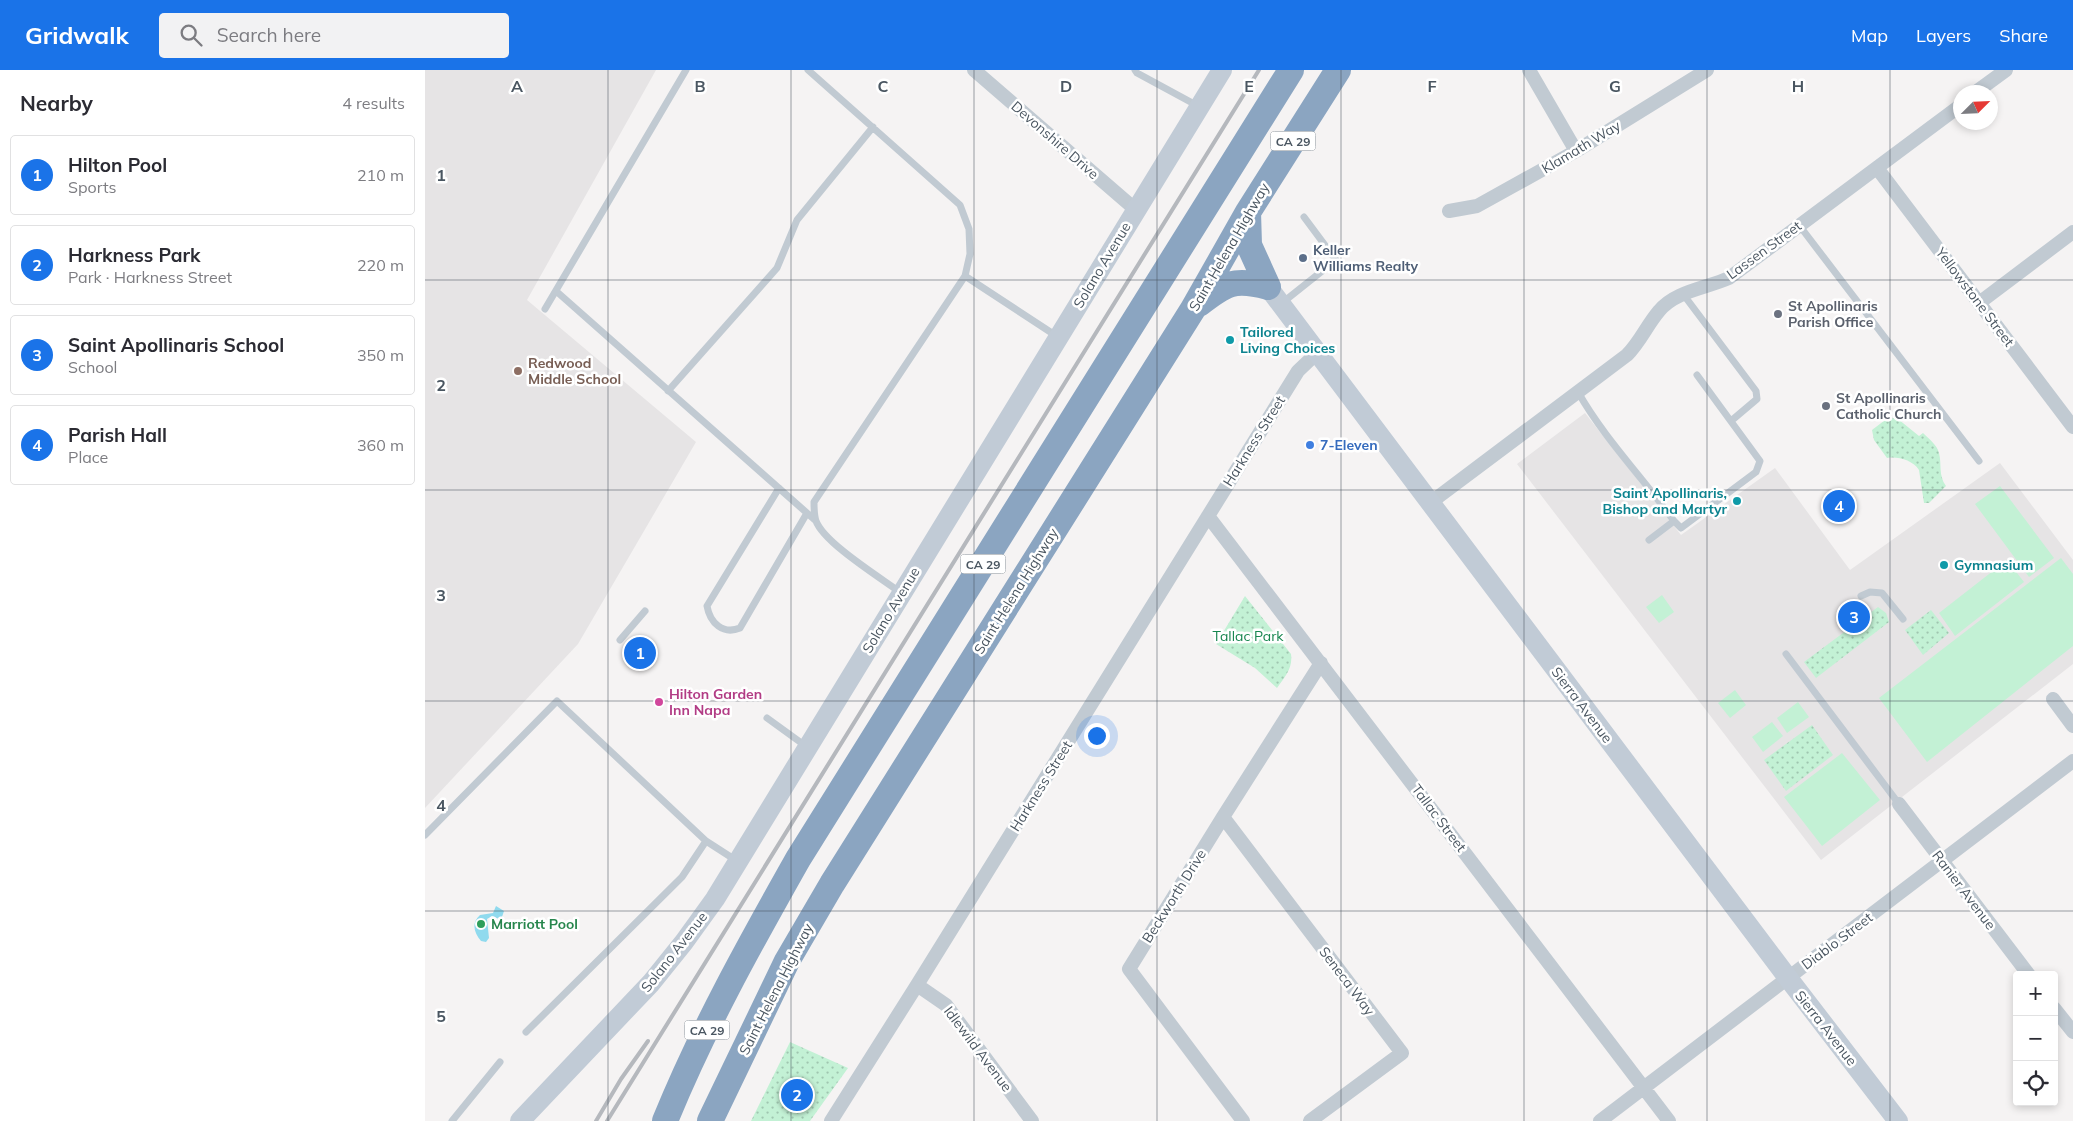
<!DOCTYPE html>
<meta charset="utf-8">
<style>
:root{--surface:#fff;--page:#f2f2f3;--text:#2b2b33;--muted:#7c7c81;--line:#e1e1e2;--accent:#1a73e8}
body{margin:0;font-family:Mulish,sans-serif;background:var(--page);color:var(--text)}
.controls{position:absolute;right:15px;bottom:15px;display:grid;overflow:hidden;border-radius:5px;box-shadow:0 2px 8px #0003}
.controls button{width:45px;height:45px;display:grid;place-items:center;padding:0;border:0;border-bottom:1px solid var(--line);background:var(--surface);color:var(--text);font:25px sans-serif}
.compass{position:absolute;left:1528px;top:15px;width:45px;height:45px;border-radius:50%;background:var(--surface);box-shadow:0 2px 8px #0003;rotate:66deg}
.you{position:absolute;left:671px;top:665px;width:18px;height:18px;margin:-12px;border:4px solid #fff;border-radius:50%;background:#1a73e8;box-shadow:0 0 0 8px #1a73e833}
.badge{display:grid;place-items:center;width:32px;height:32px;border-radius:50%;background:var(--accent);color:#fff;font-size:16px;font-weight:700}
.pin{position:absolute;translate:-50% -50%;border:2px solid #fff;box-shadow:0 1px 5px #0006}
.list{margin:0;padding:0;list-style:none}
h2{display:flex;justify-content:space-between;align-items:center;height:65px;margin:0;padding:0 20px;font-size:21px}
h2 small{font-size:16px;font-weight:400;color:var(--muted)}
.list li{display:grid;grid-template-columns:32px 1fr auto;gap:15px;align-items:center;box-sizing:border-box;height:80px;margin:0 10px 10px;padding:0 10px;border:1px solid var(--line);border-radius:5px}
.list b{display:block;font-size:19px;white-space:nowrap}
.list p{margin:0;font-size:16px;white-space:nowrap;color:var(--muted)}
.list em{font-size:16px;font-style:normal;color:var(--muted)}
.icon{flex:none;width:28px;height:28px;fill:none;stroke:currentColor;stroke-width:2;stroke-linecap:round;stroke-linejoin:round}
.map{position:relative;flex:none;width:1648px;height:1051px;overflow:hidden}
header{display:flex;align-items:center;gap:30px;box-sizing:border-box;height:70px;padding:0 25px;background:var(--accent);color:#fff}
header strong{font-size:24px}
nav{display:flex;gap:28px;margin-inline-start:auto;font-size:18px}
.search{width:350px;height:45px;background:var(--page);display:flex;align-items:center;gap:12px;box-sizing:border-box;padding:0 18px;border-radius:5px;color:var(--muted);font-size:19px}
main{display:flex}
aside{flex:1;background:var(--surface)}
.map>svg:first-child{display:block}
</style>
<header>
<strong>Gridwalk</strong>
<div class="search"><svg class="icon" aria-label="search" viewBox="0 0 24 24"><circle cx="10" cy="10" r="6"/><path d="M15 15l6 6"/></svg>Search here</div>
<nav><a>Map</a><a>Layers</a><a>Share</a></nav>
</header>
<main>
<aside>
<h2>Nearby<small>4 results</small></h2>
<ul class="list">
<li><span class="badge">1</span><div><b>Hilton Pool</b><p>Sports</p></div><em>210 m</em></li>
<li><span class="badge">2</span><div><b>Harkness Park</b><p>Park · Harkness Street</p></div><em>220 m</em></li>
<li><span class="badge">3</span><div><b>Saint Apollinaris School</b><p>School</p></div><em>350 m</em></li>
<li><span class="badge">4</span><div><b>Parish Hall</b><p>Place</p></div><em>360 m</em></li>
</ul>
</aside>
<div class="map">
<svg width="1648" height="1051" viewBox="0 0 1648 1051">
<defs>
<pattern id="grass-dots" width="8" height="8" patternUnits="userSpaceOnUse" patternTransform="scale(1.25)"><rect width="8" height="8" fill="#c3f1d5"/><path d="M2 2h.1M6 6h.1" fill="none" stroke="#a0c6b0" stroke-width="1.8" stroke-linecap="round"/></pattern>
</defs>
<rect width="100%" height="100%" fill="#f5f3f3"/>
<!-- education -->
<path fill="#e6e4e5" d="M0,0H231L102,230L271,372L153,574L0,738Z
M1160,343L1256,465L1350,398L1425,500L1575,393L1648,490V594L1396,790L1092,394Z"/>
<!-- grass -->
<path fill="url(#grass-dots)" d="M1464,347L1473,349L1494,366L1498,363C1504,369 1512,375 1514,383C1517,394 1513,405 1521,416L1504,433H1499L1494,400C1488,390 1472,386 1462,388L1449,370L1447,360Z
M820,526L866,584C868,598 860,607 852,618L830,598L791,574Z
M1453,537L1461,543L1464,552L1391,608L1379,592Z
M1506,540L1524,563L1498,585L1480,560Z
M1387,655L1408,685L1361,721L1339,690Z
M365,972L423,998L385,1051H326Z"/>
<!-- garden -->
<path fill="#c3f1d5" d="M1575,416L1629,488L1604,507L1550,434Z
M1636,488L1648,504V576L1502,692L1454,628Z
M1582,490L1599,512L1530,566L1514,543Z
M1237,525L1249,542L1234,553L1221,537Z
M1310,620L1321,635L1305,648L1293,633Z
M1373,632L1384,647L1362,663L1352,648Z
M1347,652L1358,666L1338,682L1327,667Z
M1417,683L1455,730L1397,776L1359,727Z"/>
<!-- water -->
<path fill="#90daee" d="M212,573L225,584L223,590L218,592L206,581Z
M71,836L79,841L77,847L74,849L67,846L62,849L64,868L61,872L56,871C49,863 46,853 55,845L68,843Z"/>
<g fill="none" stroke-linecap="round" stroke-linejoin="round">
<!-- lane -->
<path stroke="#c1cad2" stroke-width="7" d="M383,0L535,135L544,159L545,184L540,206L389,432C389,438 389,445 391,451C399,473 456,508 476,523
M710,0L712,3L773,36
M1374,155L1554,391
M540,206L633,267
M131,221L391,451
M1258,224L1331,321L1332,329L1306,351
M857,233L911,190L879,147
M120,239L261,0
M243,321L352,198L372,150L448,57
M1153,322C1179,368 1218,408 1249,451L1256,458L1331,402L1335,391L1272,305
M354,418L282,536C285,553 298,565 315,558L382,443
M1224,470L1249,451
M1436,526L1445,522L1457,523L1478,549
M195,570L220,541
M1361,584L1474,734
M342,648L382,677
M0,765L132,631L281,771L257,807L101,962
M281,771L312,791
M27,1051L75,992"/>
<!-- street -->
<path stroke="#c1cad2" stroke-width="14" d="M549,0L711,140
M1104,0L1151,81
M1551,22L1581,0
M1452,98L1648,357
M1024,141L1052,136L1151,81L1282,0
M1554,233L1648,162
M1005,433L1202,285C1215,272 1222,255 1234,241C1250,221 1282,218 1304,208L1536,35
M783,446L1244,1051
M1628,629L1648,656
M1474,734L1604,905
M798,747L977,983L885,1051
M492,915L521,935L607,1051
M1629,938L1648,962
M406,1051L492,915L873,301L893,282
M818,1051L704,899L798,747L896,593
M1175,1051L1648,691"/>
<!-- secondary -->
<path stroke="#c1cbd6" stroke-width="20" d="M843,217L1363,908L1473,1051
M95,1051L226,913L259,872L290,829L797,0"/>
<!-- highway -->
<path stroke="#8ba5c1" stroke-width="26" d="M823,142L824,175L843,217
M774,234C801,213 809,208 843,217
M240,1051C277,960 325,874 373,789L866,0
M285,1051L362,891L407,814L768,239L823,142L913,0"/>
<!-- rail -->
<path stroke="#b5b8bd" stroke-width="4" d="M171,1051L196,1009L223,971
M182,1051L834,0"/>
</g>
<!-- grid -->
<path fill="none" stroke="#4a5661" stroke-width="1" stroke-opacity="0.55" d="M183,0V1051M366,0V1051M549,0V1051M732,0V1051M916,0V1051M1099,0V1051M1282,0V1051M1465,0V1051M0,210H1648M0,420H1648M0,631H1648M0,841H1648"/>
<!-- markers -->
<circle fill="#5c6f8a" stroke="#fff" stroke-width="2" cx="878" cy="188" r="5"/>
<g fill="#6b7280" stroke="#fff" stroke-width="2">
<circle cx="1353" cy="244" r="5"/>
<circle cx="1401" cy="336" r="5"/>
</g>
<g fill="#0f9aa8" stroke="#fff" stroke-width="2">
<circle cx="805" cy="270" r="5"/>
<circle cx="1312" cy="431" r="5"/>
<circle cx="1519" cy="495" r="5"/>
</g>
<circle fill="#8d6e63" stroke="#fff" stroke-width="2" cx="93" cy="301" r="5"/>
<circle fill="#3f7fe0" stroke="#fff" stroke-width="2" cx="885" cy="375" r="5"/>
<circle fill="#d1479c" stroke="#fff" stroke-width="2" cx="234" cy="632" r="5"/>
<circle fill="#2e9e5b" stroke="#fff" stroke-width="2" cx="56" cy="854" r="5"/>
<g text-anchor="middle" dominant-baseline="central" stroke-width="5" stroke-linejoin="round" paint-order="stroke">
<!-- shield labels -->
<g fill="#fff" stroke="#808990" stroke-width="1">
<rect x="845.5" y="61.5" width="45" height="19" rx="4"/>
<rect x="535.5" y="484.5" width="45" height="19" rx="4"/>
<rect x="259.5" y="950.5" width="45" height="19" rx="4"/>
</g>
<g font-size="12" font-weight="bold" fill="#4a5661">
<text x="868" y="71">CA 29</text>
<text x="558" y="494">CA 29</text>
<text x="282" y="960">CA 29</text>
</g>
<!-- street labels -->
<g font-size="14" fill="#4a5661" stroke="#fff">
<text transform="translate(630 70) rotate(41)">Devonshire Drive</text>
<text transform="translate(1156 77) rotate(-31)">Klamath Way</text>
<text transform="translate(804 177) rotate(-60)">Saint Helena Highway</text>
<text transform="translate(1339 180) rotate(-36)">Lassen Street</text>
<text transform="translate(677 195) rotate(-59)">Solano Avenue</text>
<text transform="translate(1550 227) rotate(53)">Yellowstone Street</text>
<text transform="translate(829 371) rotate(-58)">Harkness Street</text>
<text transform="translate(591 521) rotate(-58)">Saint Helena Highway</text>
<text transform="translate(466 540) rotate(-59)">Solano Avenue</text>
<text transform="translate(1157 635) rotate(53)">Sierra Avenue</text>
<text transform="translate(616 716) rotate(-58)">Harkness Street</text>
<text transform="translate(1014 748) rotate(53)">Tallac Street</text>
<text transform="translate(1539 820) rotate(53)">Ranier Avenue</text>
<text transform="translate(749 826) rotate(-58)">Beckworth Drive</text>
<text transform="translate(1412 871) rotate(-37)">Diablo Street</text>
<text transform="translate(249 882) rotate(-52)">Solano Avenue</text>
<text transform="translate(922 911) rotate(53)">Seneca Way</text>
<text transform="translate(351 919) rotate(-63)">Saint Helena Highway</text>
<text transform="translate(1401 958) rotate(52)">Sierra Avenue</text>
<text transform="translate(553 979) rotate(53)">Idlewild Avenue</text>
</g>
<!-- service labels -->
<g font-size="14" font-weight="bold" fill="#4e5e75" stroke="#fff" text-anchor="start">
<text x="888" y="180">Keller<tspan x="888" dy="16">Williams Realty</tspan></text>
</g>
<!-- worship labels -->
<g font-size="14" font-weight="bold" fill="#5b616d" stroke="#fff" text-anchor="start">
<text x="1363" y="236">St Apollinaris<tspan x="1363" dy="16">Parish Office</tspan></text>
<text x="1411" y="328">St Apollinaris<tspan x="1411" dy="16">Catholic Church</tspan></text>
</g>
<!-- culture labels -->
<g font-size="14" font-weight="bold" fill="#0d838f" stroke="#fff" text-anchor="start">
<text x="815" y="262">Tailored<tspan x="815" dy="16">Living Choices</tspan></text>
<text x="1302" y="423" text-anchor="end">Saint Apollinaris,<tspan x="1302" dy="16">Bishop and Martyr</tspan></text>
<text x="1529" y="495">Gymnasium</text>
</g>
<!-- education labels -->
<g font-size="14" font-weight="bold" fill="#785e54" stroke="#fff" text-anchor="start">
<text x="103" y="293">Redwood<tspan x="103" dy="16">Middle School</tspan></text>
</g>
<!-- shop labels -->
<g font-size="14" font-weight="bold" fill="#366cbe" stroke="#fff" text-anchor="start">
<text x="895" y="375">7-Eleven</text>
</g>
<!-- park labels -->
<g font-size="14" fill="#17864f" stroke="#fff">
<text x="823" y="566">Tallac Park</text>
</g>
<!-- hotel labels -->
<g font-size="14" font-weight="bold" fill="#b23c85" stroke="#fff" text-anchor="start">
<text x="244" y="624">Hilton Garden<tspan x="244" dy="16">Inn Napa</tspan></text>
</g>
<!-- leisure labels -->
<g font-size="14" font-weight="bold" fill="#27864d" stroke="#fff" text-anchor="start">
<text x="66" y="854">Marriott Pool</text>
</g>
</g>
<g font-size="16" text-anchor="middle" font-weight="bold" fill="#4a5661" stroke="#fff" stroke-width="5" stroke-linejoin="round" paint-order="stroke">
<text x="92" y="22">A</text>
<text x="275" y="22">B</text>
<text x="458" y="22">C</text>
<text x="641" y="22">D</text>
<text x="824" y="22">E</text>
<text x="1007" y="22">F</text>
<text x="1190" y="22">G</text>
<text x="1373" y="22">H</text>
<text x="16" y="111">1</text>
<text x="16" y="321">2</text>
<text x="16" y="531">3</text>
<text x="16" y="741">4</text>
<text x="16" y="952">5</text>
</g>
</svg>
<div class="controls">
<button>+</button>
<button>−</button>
<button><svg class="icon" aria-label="locate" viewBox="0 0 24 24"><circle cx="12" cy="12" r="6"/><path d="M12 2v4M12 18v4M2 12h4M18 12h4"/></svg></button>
</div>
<svg class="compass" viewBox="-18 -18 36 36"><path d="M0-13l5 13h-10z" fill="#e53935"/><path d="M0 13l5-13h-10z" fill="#7c7c81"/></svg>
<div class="you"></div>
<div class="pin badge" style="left:215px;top:583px">1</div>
<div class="pin badge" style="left:372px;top:1025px">2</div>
<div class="pin badge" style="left:1429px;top:547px">3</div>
<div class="pin badge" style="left:1414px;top:436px">4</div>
</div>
</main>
